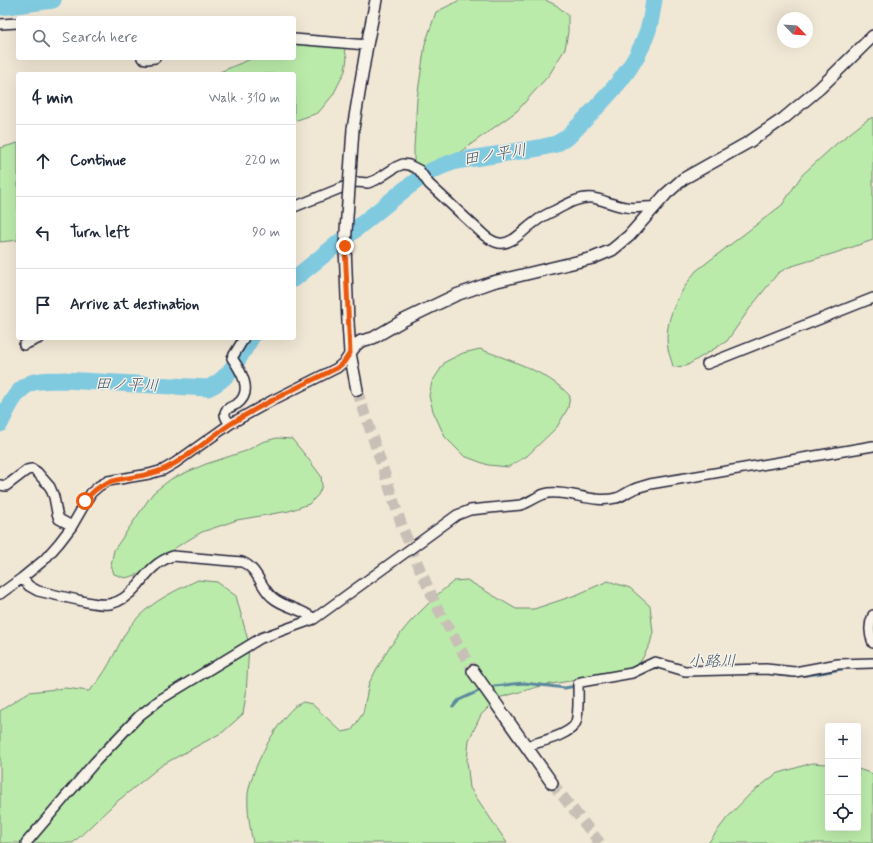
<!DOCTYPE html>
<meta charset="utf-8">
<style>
:root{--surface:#fff;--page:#f6f6f7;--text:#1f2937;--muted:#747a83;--line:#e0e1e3}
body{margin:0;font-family:Mynerve,"Klee One",sans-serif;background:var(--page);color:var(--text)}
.controls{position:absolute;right:12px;bottom:12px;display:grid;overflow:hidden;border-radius:4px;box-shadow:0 4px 16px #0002}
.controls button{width:36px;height:36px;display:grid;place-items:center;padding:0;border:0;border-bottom:1px solid var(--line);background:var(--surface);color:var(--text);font:20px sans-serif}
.compass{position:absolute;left:777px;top:12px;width:36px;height:36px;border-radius:50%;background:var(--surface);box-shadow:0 4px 16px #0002;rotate:115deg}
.stop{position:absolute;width:12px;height:12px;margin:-9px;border:3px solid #ea580c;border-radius:50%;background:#fff}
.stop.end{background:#ea580c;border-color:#fff;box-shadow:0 1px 4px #0008}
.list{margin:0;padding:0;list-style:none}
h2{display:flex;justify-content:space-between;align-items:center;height:52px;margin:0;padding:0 16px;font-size:17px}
h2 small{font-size:13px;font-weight:400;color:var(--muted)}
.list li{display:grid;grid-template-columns:26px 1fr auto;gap:12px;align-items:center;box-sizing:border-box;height:72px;padding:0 16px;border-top:1px solid var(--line)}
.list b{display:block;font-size:15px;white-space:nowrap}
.list em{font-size:13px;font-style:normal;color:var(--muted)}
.icon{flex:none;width:22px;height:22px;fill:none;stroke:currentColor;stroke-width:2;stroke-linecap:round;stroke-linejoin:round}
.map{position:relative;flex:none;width:873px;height:843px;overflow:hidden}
.search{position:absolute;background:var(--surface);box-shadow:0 4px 16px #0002;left:16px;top:16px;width:280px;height:44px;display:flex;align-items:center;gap:10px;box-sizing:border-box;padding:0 14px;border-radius:4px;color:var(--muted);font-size:15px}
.panel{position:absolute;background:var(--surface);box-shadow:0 4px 16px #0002;left:16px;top:72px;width:280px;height:268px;border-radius:4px}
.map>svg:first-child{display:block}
</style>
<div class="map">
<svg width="873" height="843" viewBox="0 0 873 843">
<rect width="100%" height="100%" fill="#f1e7d5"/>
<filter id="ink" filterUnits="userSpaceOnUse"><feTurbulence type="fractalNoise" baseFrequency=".025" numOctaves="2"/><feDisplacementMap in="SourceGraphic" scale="8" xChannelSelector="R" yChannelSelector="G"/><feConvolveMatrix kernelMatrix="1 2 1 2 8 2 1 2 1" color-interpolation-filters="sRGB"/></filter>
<g filter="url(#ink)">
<!-- green -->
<path fill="#bbebaa" stroke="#6e8672" d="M460,0H545L556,5L568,15V32L565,49L549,75L517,111L456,155L430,169L417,173L414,163V148L417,99L425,44L436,12Z
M322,39L344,47L347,58L345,71L333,95L318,113L294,121V74H215L253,58H294V46Z
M873,117V240L835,253L789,267L778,273L750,308L727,341L686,366L673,367C672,361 669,355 668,349C663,320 679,293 696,271L782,205L802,175L836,144L867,120Z
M18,143V240L0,242V148Z
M480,349C511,361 547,371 570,396L568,408L557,427L527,456L508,467L488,465L464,456L445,437L433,411L429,396L432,382L445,362L463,353Z
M277,438L292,439L306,456L321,476L322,486L318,495L309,504L289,511L237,520L202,532L178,546L140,574L125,578L114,574L111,565L114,550L153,493L171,479L206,464L246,451L262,442Z
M198,580L217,582L236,596L249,644L246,695L243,714L223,732L162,765L114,804L73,843H0V711L29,692L65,688L89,691C106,675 114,653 125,634C142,606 170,593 198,580Z
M467,580L516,609H534L576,595L608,581L630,588L650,606L653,632L650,644L641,661L626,672L545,685L498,698L481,715L469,740L467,761L470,788L507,843H253C250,829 247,809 248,794C251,770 275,725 293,708C296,705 300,704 303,702L312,704L342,732L352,730L363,713L369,683L388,649L410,622L438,594L454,581Z
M812,763L828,764V828H858V769L873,774V843H708L727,818L750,794L776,774Z"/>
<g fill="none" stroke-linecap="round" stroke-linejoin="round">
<!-- stream -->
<path stroke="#5a879e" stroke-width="3" d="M773,674C796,679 819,673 842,669
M494,686L524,683L565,688L575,686
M453,707L459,700L479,691"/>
<!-- river -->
<path stroke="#80cae0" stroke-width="17" d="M0,7L53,0
M294,279L404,190L427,173L442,166L456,161L539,148L556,144L568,137C598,105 633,75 647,33C651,23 652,11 654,0
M0,424C7,410 14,392 29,384C39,379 53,381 64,380L208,388C231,378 238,358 251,338"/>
<!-- tertiary-tunnel -->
<path stroke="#c8c0b6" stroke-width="11" stroke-dasharray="11 5.5" stroke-linecap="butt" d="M357,390L403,529L420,569L437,607L473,671
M552,783L600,843"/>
<defs>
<path id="minor" d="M0,24L18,23
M294,39L367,45
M142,58L147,59L155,58
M294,207L356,182L368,183L376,180L396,167L403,164L409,165L419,170L429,184L485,236C489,239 493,242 499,243C513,245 524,229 535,222C541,217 549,213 556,210C567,204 581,196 593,198C604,200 615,206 626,207C635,209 644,206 653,207
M24,345L40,338
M707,364L873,298
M230,424C228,421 224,417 225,413C226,408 233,406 237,404C254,392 241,371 232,358L243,340L242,338
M0,485L6,486L27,470L32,469L37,472L50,487L54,497L57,513L59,519L72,526
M22,578L29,586L38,591C51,594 64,597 78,600C105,607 118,608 138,585C148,572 157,561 173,556L242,562C258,568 260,587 272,597C284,608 302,608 314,619
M0,594L22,578L44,560L59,543L72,526L91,493L99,486L108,481L149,474L163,470L175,463L230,424L273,400L337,368L344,362L350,353
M873,615C869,624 869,634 873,643
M526,746C539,742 572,735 576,722C579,712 578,695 578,684L581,682L632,673L655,662L685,671L766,669L795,672L838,664L873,663
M26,843L95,762L139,716L161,699L261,638L314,619L457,515L470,510L521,505C531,502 539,494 549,493C572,491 594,504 616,498C622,497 627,492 632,490C638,487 644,486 650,484L873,446"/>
<path id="tertiary" d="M353,129L367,45L376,0
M348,322L350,353L357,390
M350,353L356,345L361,341L373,338L404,320L456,295L493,282L593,258L612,250L629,236L666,194L683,179L749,142L783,119L820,88L873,36
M473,671L552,783"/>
</defs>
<!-- minor casing -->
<use href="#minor" stroke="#22223b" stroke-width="12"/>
<!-- tertiary casing -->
<use href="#tertiary" stroke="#22223b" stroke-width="14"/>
<!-- minor -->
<use href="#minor" stroke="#f7f3e8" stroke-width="9"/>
<!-- tertiary -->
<use href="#tertiary" stroke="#f7f3e8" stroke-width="11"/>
<defs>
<path id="tertiary-bridge" d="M348,322L345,246L353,129"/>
</defs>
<!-- tertiary-bridge casing -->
<use href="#tertiary-bridge" stroke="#22223b" stroke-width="14" stroke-linecap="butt"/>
<!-- tertiary-bridge -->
<use href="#tertiary-bridge" stroke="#f7f3e8" stroke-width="11"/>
</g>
</g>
<g fill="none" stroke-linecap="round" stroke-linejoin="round" filter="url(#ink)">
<!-- route -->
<path stroke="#ea580c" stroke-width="5" d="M85,501C106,471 134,483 164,469C188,458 208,439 229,425C263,403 301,386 337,368L344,362L350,353L345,246"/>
</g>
<g text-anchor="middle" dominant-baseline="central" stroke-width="3" stroke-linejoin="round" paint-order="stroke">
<!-- water labels -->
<g font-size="16" font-style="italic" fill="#3e546d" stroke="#f7f3e8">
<text transform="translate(495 155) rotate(-9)">田ノ平川</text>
<text transform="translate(127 385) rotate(2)">田ノ平川</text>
<text x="712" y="661">小路川</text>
</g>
</g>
</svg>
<div class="controls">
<button>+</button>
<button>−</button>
<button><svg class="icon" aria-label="locate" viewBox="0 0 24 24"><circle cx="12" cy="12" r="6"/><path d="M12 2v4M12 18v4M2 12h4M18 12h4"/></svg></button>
</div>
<svg class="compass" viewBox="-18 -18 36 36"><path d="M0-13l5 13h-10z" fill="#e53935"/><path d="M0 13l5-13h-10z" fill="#747a83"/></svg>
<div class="stop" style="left:85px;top:501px"></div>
<div class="stop end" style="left:345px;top:246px"></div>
<div class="search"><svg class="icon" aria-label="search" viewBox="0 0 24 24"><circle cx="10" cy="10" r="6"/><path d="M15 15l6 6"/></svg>Search here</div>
<section class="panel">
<h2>4 min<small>Walk · 310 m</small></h2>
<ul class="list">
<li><svg class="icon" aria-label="ahead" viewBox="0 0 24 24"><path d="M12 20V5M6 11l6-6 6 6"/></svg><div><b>Continue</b></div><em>220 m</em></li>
<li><svg class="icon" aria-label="left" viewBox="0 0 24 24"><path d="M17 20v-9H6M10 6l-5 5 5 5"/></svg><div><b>Turn left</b></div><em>90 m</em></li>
<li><svg class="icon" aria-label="arrive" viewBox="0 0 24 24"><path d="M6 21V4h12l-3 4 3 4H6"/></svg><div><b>Arrive at destination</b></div></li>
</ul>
</section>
</div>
